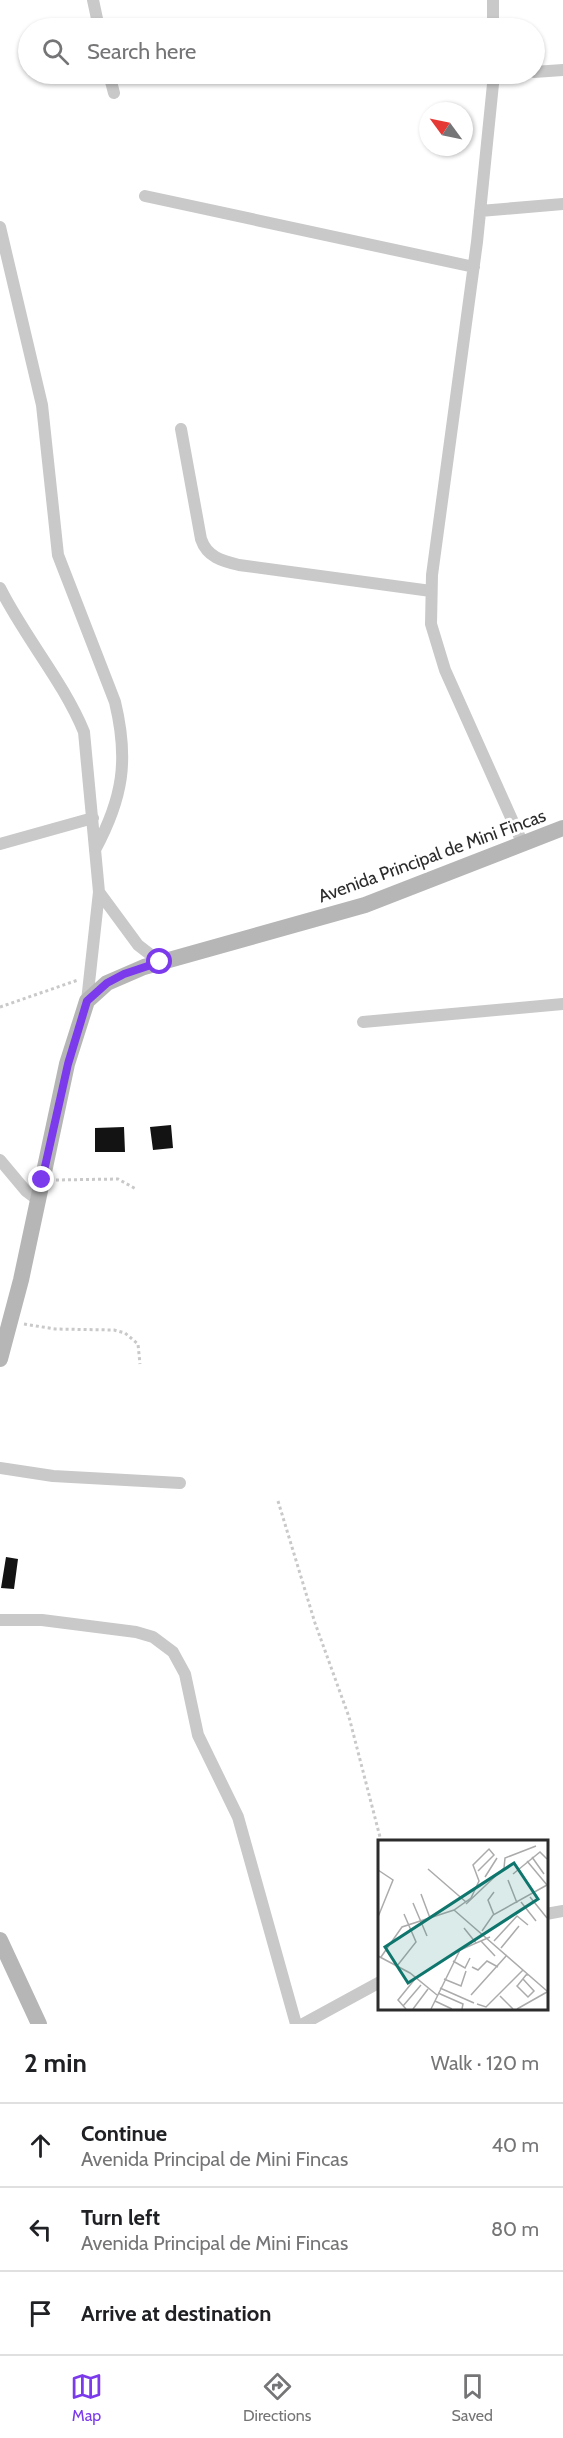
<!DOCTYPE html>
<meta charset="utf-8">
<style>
:root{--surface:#fff;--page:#f2f2f2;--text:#202124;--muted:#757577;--line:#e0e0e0;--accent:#7c3aed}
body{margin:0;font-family:Cabin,sans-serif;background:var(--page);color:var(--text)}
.compass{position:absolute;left:419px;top:102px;width:54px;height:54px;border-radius:50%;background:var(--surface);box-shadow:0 2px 4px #0004;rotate:303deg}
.stop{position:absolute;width:18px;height:18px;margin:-14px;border:4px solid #7c3aed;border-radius:50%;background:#fff}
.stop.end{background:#7c3aed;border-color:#fff;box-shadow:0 2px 6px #0008}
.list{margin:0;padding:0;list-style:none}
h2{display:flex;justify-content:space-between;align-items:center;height:78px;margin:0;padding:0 24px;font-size:26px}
h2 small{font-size:20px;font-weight:400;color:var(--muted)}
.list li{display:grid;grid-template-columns:39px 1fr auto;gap:18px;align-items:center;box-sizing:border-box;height:84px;padding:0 24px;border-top:2px solid var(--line)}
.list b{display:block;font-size:22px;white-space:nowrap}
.list p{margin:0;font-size:20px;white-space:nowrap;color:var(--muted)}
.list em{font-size:20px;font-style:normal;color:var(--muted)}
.icon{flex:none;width:33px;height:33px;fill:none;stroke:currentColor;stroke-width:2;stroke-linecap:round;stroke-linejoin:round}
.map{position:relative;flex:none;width:563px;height:2024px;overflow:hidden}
.search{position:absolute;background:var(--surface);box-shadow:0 2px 4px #0004;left:18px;right:18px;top:18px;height:66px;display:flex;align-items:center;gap:15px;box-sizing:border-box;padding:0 21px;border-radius:33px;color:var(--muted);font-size:22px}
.sheet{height:330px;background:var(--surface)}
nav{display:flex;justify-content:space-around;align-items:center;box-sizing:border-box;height:84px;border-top:2px solid var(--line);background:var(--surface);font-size:16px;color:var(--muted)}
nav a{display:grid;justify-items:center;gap:3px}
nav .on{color:var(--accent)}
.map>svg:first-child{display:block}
</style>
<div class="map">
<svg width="563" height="2024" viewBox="0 0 563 2024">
<rect width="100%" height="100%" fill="#fff"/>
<!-- building -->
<path fill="#131313" d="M171,1125L173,1148L153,1150L150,1127Z
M124,1127L125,1152H95V1128Z
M6,1557L18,1559L14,1589L1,1588Z"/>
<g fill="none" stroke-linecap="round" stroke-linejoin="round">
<!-- path -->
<path stroke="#c9c9c9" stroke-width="3" stroke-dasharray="3 3" stroke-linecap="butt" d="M0,1007L78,980
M56,1180L118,1179L136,1189
M24,1324L55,1329L114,1330L125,1333L138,1344L140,1364
M278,1501L315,1623L349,1717L381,1841"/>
<!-- street -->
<path stroke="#c9c9c9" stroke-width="12" d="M93,0L99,28
M493,0V28
M534,72L563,70
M109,74L114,93
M494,74L477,242L432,575L431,624L445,670L522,842
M494,75L513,74
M145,196L474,267
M480,211L563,204
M0,227L42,405L58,555L115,702C129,760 123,798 95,850
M181,429L201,539C207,557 222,561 239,565L431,591
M0,588C25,638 63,681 84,732L99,892L87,1001
M0,844L93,818
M99,892L138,945L160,962
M363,1022L563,1004
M0,1160L26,1191L38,1200
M0,1468L53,1476L180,1483
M0,1620H42L136,1632L153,1637L173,1652L185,1674L198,1735L238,1817L296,2024
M546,1914L563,1911
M303,2024L380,1982"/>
<!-- secondary -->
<path stroke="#b6b6b6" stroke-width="16" d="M0,1359L21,1280L67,1064L87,1001L107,983L144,967L365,905L563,828
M0,1940L39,2024"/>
</g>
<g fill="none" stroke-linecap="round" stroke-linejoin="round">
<!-- route -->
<path stroke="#7c3aed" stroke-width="8" d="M42,1180L68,1064L87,1001L107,983L124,974L160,962"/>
</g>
<g text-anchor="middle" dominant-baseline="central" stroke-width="6" stroke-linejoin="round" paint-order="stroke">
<!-- street labels -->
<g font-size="18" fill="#2c2c2c" stroke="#fff">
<text transform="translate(432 856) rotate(-20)">Avenida Principal de Mini Fincas</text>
</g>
</g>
<!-- overview -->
<g transform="translate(378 1840)">
<rect width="170" height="170" fill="#fff"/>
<path fill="none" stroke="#ababab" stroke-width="1.5" d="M154,17L166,34M149,21L169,45M50,29L88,62M0,30L15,40L0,77M135,34L162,12L169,19M107,37L119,18M130,40L139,63M116,52L110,60L116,75M43,54L52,78M152,57L169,78M143,62L158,81M35,63L49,96M88,64L126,28L127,18L158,6M76,70L169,151M86,88L98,103M104,91L115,75L169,45M103,101L117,116M116,101L139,76L150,85M123,108L141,86M0,116L32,133L59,155M3,117L24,87L76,70L93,58L101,41L95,25L111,9L116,15L100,31M75,121L87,128L92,118M19,126L38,102L26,74M94,127L100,130L109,121L120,127M66,139L83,146L88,131M145,139L156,151L150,157L139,146L140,145L148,135H149V134M62,148L96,163M60,153L85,164L84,169M93,155L129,115M122,156L135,169M57,161L74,169M99,164L108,167L145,130M25,166L43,145M28,169L20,160L37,139M35,169L50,149M53,169L82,110L112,97M139,169L169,152"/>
<path fill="#0f766e" fill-opacity="0.15" stroke="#0f766e" stroke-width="3" d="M136,23L160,59L30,143L7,107Z"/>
<rect width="170" height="170" fill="none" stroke="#2c2c2c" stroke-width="3"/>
</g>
</svg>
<svg class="compass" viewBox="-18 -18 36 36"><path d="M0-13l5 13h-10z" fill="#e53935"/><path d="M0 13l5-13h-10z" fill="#757577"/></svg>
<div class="stop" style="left:160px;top:962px"></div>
<div class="stop end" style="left:42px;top:1180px"></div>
<div class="search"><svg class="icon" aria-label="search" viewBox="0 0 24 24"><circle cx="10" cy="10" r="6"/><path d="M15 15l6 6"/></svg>Search here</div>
</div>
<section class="sheet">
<h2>2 min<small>Walk · 120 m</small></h2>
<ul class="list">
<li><svg class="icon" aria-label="ahead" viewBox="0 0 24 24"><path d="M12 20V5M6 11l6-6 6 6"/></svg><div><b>Continue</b><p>Avenida Principal de Mini Fincas</p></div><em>40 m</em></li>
<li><svg class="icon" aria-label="left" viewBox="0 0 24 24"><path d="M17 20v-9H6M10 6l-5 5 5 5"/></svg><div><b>Turn left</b><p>Avenida Principal de Mini Fincas</p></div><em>80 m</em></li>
<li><svg class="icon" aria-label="arrive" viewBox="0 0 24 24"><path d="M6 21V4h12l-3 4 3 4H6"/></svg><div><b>Arrive at destination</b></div></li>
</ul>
</section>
<nav>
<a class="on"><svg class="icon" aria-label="map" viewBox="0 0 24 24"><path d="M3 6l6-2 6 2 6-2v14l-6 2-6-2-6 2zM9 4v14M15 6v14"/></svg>Map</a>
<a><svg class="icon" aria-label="directions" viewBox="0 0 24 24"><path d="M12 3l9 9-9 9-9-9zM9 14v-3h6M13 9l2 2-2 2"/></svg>Directions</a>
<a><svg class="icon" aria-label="saved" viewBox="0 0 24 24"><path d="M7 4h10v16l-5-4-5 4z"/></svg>Saved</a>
</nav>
